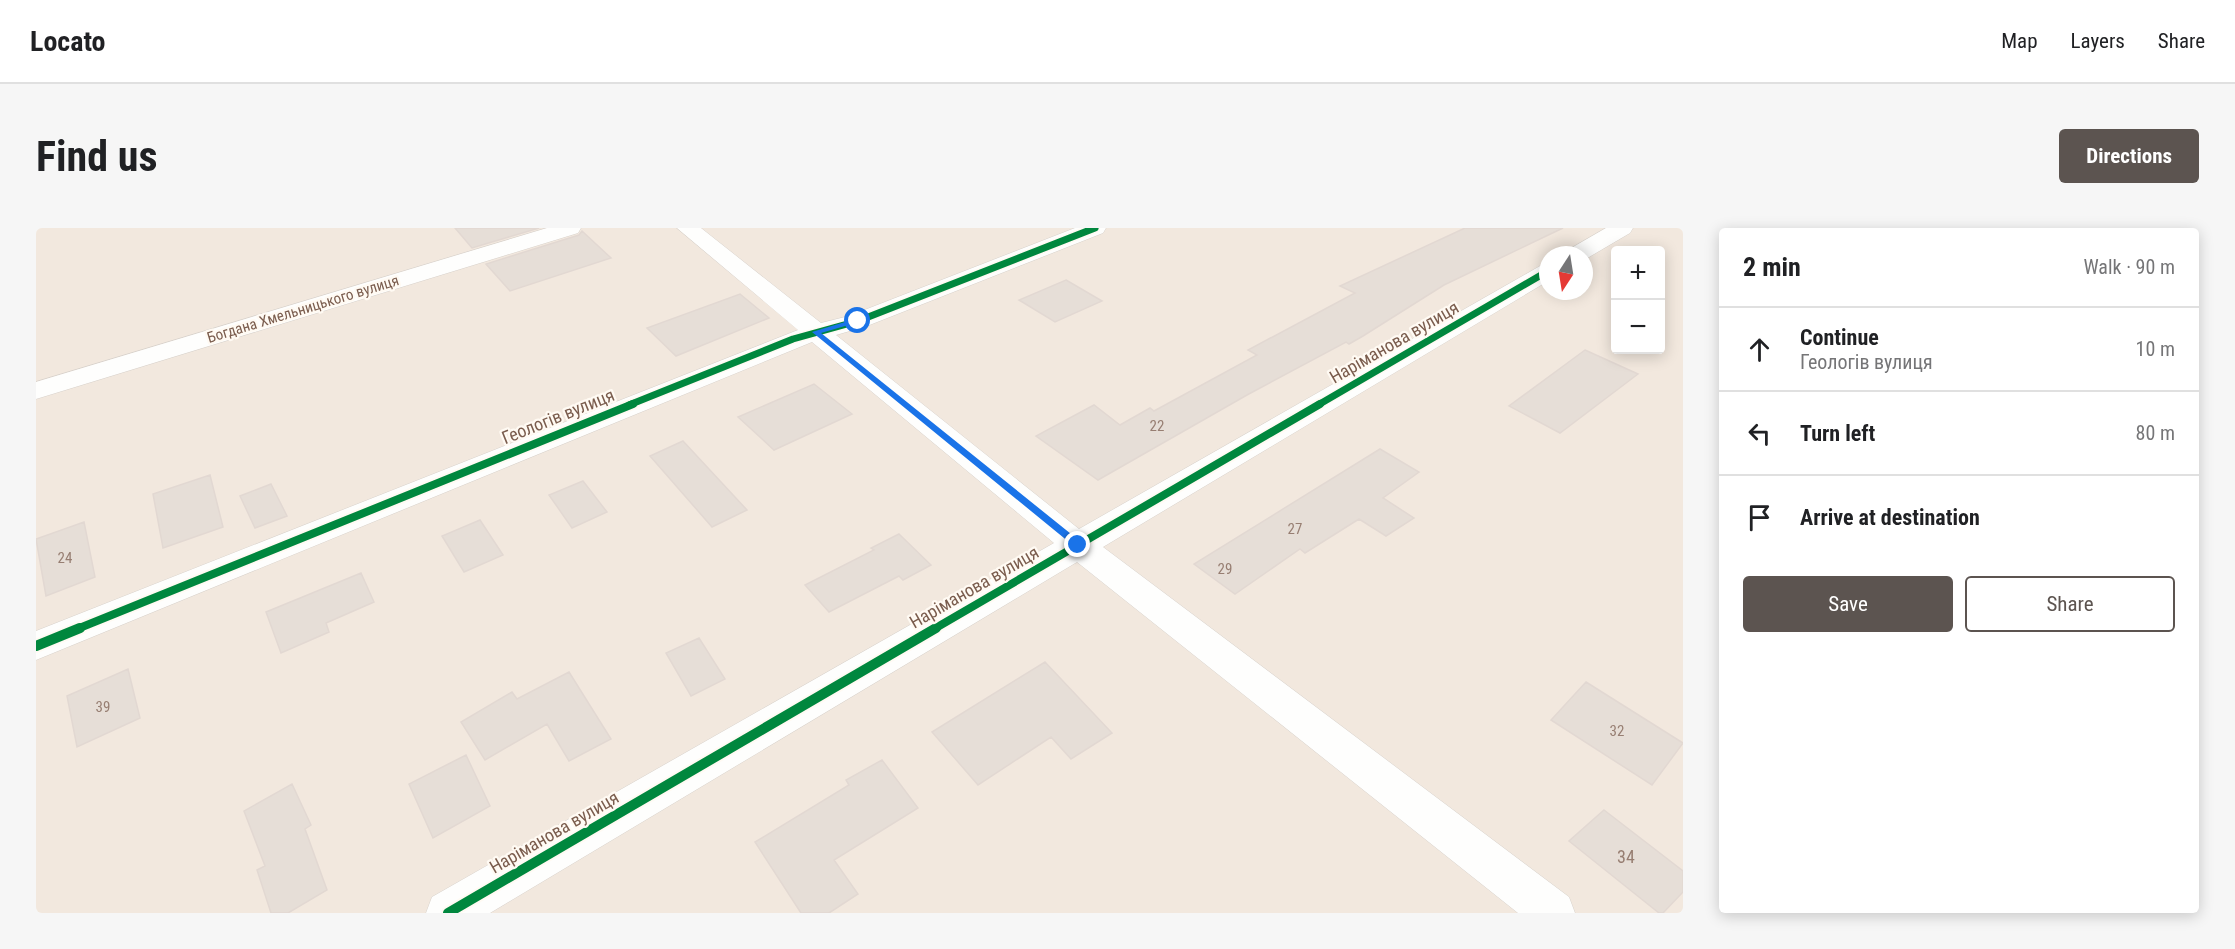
<!DOCTYPE html>
<meta charset="utf-8">
<style>
:root{--surface:#fff;--page:#f6f6f6;--text:#202124;--muted:#757577;--line:#e0e0e0;--accent:#5c5450}
body{margin:0;font-family:"Roboto Condensed",sans-serif;background:var(--page);color:var(--text)}
.controls{position:absolute;right:18px;top:18px;display:grid;overflow:hidden;border-radius:6px;box-shadow:0 3px 15px #0003}
.controls button{width:54px;height:54px;display:grid;place-items:center;padding:0;border:0;border-bottom:2px solid var(--line);background:var(--surface);color:var(--text);font:30px sans-serif}
.compass{position:absolute;left:1503px;top:18px;width:54px;height:54px;border-radius:50%;background:var(--surface);box-shadow:0 3px 15px #0003;rotate:192deg}
.stop{position:absolute;width:18px;height:18px;margin:-14px;border:4px solid #1a73e8;border-radius:50%;background:#fff}
.stop.end{background:#1a73e8;border-color:#fff;box-shadow:0 2px 6px #0008}
.list{margin:0;padding:0;list-style:none}
h2{display:flex;justify-content:space-between;align-items:center;height:78px;margin:0;padding:0 24px;font-size:26px}
h2 small{font-size:20px;font-weight:400;color:var(--muted)}
.list li{display:grid;grid-template-columns:39px 1fr auto;gap:18px;align-items:center;box-sizing:border-box;height:84px;padding:0 24px;border-top:2px solid var(--line)}
.list b{display:block;font-size:22px;white-space:nowrap}
.list p{margin:0;font-size:20px;white-space:nowrap;color:var(--muted)}
.list em{font-size:20px;font-style:normal;color:var(--muted)}
.actions{display:flex;gap:12px;padding:18px 24px}
.actions a{flex:1;padding:14px 0;border:2px solid var(--accent);border-radius:6px;text-align:center;font-size:21px;color:var(--accent)}
.actions .main{background:var(--accent);color:#fff}
.icon{flex:none;width:33px;height:33px;fill:none;stroke:currentColor;stroke-width:2;stroke-linecap:round;stroke-linejoin:round}
.map{position:relative;flex:none;width:1647px;height:685px;overflow:hidden;border-radius:6px}
header{display:flex;align-items:center;gap:36px;box-sizing:border-box;height:84px;padding:0 30px;background:var(--surface);border-bottom:2px solid var(--line)}
header strong{font-size:28px}
nav{display:flex;gap:33px;margin-inline-start:auto;font-size:21px}
.intro{display:flex;align-items:center;justify-content:space-between;box-sizing:border-box;height:144px;padding:0 36px}
h1{margin:0;font-size:42px}
.button{padding:15px 27px;border-radius:6px;background:var(--accent);color:#fff;font-size:21px;font-weight:700}
main{display:flex;gap:36px;padding:0 36px}
aside{flex:1;background:var(--surface);border-radius:6px;box-shadow:0 3px 15px #0003}
.map>svg:first-child{display:block}
</style>
<header>
<strong>Locato</strong>
<nav><a>Map</a><a>Layers</a><a>Share</a></nav>
</header>
<div class="intro"><h1>Find us</h1><a class="button">Directions</a></div>
<main>
<div class="map">
<svg width="1647" height="685" viewBox="0 0 1647 685">
<rect width="100%" height="100%" fill="#f9f5f0"/>
<!-- residential -->
<path fill="#f2e8de" fill-rule="evenodd" d="M0,0H1647V685H0ZM1580,22H1624V122H1580ZM1512,27H1548V63H1512Z"/>
<!-- building -->
<path fill="#e6ded7" stroke="#e2d8d2" stroke-width="1.5" d="M419,0H503L436,20Z
M1429,0H1527L1408,57L1327,108L1313,116L1310,114L1211,167L1062,252L1000,208L1058,177L1084,197L1114,180L1118,183L1221,127L1212,122L1319,65L1304,58Z
M546,3L575,30L474,63L450,36L543,7Z
M1030,52L1066,73L1019,94L983,72Z
M704,66L733,90L640,128L611,100Z
M1549,122L1602,146L1524,205L1473,178Z
M778,156L816,186L738,222L702,189Z
M647,213L711,282L676,299L614,228Z
M1344,221L1383,244L1347,270L1378,290L1350,308L1323,291L1269,325L1264,321L1199,366L1158,336Z
M174,247L187,299L127,320L117,266Z
M547,253L571,284L536,300L513,267Z
M235,256L251,288L219,300L204,268Z
M444,292L467,327L428,344L406,308Z
M48,294L59,349L10,368L0,311Z
M863,306L895,337L867,352L863,348L793,384L769,357L838,322L835,320Z
M325,345L338,374L290,395L293,404L245,425L230,384Z
M663,410L689,451L655,468L630,425Z
M1009,434L1076,505L1035,531L1015,509L942,557L896,504Z
M92,441L104,490L41,519L31,468Z
M533,444L575,511L533,533L511,496L449,532L425,494L476,464L481,471Z
M1550,454L1647,515L1616,557L1515,492Z
M430,527L454,578L397,610L373,556Z
M846,532L882,580L798,632L822,666L793,685H765L719,614L813,557L810,552Z
M256,556L275,597L269,601L291,662L252,685H235L221,642L229,638L208,583Z
M1568,582L1647,643V664L1627,685H1623L1533,613Z"/>
<g fill="none" stroke-linecap="round" stroke-linejoin="round">
<defs>
<path id="minor" d="M511,0H545L542,5L0,171V154Z
M641,0H665L785,95L813,88L1039,0H1070L1067,5L831,98L800,107L1043,301L1504,38L1512,36V53L1067,319L1533,669L1539,685H1482L1041,334L454,685H390L396,669L1018,315L776,114L0,432V403L762,102Z
M1570,0H1597L1594,5L1548,32V27H1529L1532,22Z"/>
</defs>
<!-- minor casing -->
<use href="#minor" stroke="#d7d1cb" stroke-width="1"/>
<!-- minor -->
<use href="#minor" fill="#fefefd" fill-rule="evenodd"/>
<defs>
<path id="cycleway-far2" d="M593,177L757,111L822,93L1059,0
M1282,177L1512,43"/>
<path id="cycleway-far1" d="M41,401L597,176
M898,401L1284,176"/>
<path id="cycleway" d="M0,418L44,400
M412,685L900,400"/>
</defs>
<!-- cycleway-far2 casing -->
<use href="#cycleway-far2" stroke="#fffaf3" stroke-width="10"/>
<!-- cycleway-far1 casing -->
<use href="#cycleway-far1" stroke="#fffaf3" stroke-width="12"/>
<!-- cycleway casing -->
<use href="#cycleway" stroke="#fffaf3" stroke-width="14"/>
<!-- cycleway-far2 -->
<use href="#cycleway-far2" stroke="#00873e" stroke-width="7"/>
<!-- cycleway-far1 -->
<use href="#cycleway-far1" stroke="#00873e" stroke-width="8"/>
<!-- cycleway -->
<use href="#cycleway" stroke="#00873e" stroke-width="10"/>
</g>
<!-- route -->
<path fill="#1a73e8" d="M819,91L826,93L785,105L1045,314V319H1039L776,104Z"/>
<g text-anchor="middle" dominant-baseline="central" stroke-width="4.5" stroke-linejoin="round" paint-order="stroke">
<!-- far-street labels -->
<g font-size="15" fill="#7a5c4d" stroke="#fffaf3">
<text transform="translate(267 81) rotate(-17)">Богдана Хмельницького вулиця</text>
</g>
<!-- number labels -->
<g font-size="15" fill="#977e72">
<text x="1121" y="198">22</text>
<text x="1259" y="301">27</text>
<text x="29" y="330">24</text>
<text x="1189" y="341">29</text>
<text x="67" y="479">39</text>
<text x="1581" y="503">32</text>
</g>
<!-- street labels -->
<g font-size="18" fill="#7a5c4d" stroke="#fffaf3">
<text transform="translate(1358 114) rotate(-30)">Наріманова вулиця</text>
<text transform="translate(522 188) rotate(-22)">Геологів вулиця</text>
<text transform="translate(938 359) rotate(-30)">Наріманова вулиця</text>
<text transform="translate(518 604) rotate(-30)">Наріманова вулиця</text>
</g>
<!-- near-number labels -->
<g font-size="18" fill="#977e72">
<text x="1590" y="628">34</text>
</g>
</g>
</svg>
<div class="controls">
<button>+</button>
<button>−</button>
</div>
<svg class="compass" viewBox="-18 -18 36 36"><path d="M0-13l5 13h-10z" fill="#e53935"/><path d="M0 13l5-13h-10z" fill="#757577"/></svg>
<div class="stop" style="left:822px;top:93px"></div>
<div class="stop end" style="left:1042px;top:317px"></div>
</div>
<aside>
<h2>2 min<small>Walk · 90 m</small></h2>
<ul class="list">
<li><svg class="icon" aria-label="ahead" viewBox="0 0 24 24"><path d="M12 20V5M6 11l6-6 6 6"/></svg><div><b>Continue</b><p>Геологів вулиця</p></div><em>10 m</em></li>
<li><svg class="icon" aria-label="left" viewBox="0 0 24 24"><path d="M17 20v-9H6M10 6l-5 5 5 5"/></svg><div><b>Turn left</b></div><em>80 m</em></li>
<li><svg class="icon" aria-label="arrive" viewBox="0 0 24 24"><path d="M6 21V4h12l-3 4 3 4H6"/></svg><div><b>Arrive at destination</b></div></li>
</ul>
<div class="actions"><a class="main">Save</a><a>Share</a></div>
</aside>
</main>
